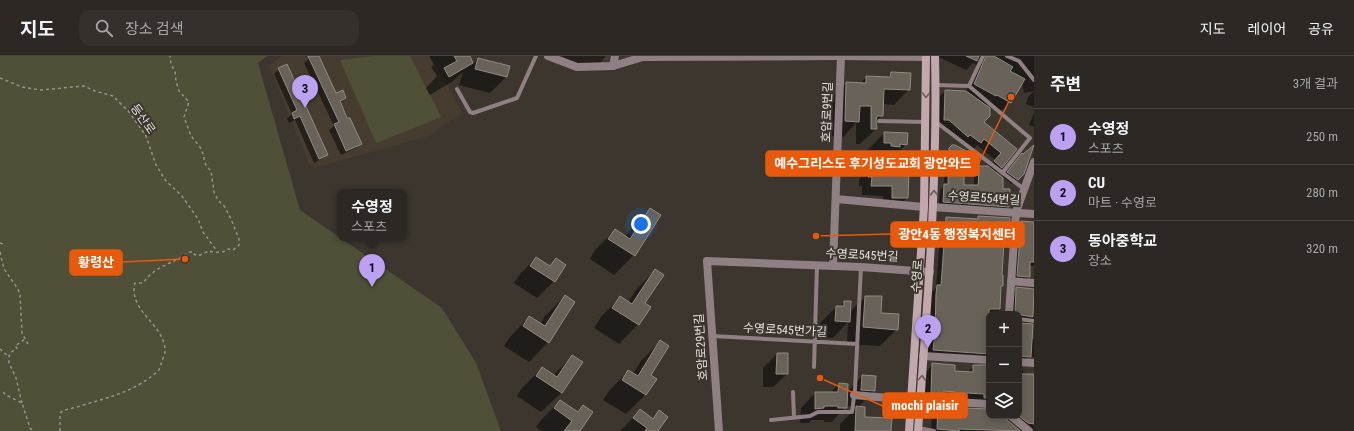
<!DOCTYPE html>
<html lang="ko">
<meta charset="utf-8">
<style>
:root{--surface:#2d2823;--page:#35302b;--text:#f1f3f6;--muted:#a7a6a6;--line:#484441;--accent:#bca0f2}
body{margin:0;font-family:"Roboto Condensed","Noto Sans KR",sans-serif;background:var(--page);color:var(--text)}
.controls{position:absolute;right:12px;bottom:12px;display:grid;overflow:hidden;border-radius:8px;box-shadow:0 2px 10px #0003}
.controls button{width:36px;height:36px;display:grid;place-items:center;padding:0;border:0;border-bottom:1px solid var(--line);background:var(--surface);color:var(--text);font:20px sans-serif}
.you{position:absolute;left:641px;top:168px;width:14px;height:14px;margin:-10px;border:3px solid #fff;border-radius:50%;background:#1a73e8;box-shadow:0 0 0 6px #1a73e833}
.badge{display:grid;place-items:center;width:26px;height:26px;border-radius:50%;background:var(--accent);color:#111;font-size:13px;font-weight:700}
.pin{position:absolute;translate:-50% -33px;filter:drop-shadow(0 1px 2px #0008)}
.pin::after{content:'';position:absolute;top:21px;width:14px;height:12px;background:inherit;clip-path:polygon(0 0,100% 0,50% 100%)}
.popup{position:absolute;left:337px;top:133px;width:70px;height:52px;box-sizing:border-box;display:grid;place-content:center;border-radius:8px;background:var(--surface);filter:drop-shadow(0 1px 3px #0005);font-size:13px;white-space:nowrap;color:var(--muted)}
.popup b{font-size:15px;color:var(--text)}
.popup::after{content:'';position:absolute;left:50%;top:100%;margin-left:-8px;border:8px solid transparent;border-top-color:var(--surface)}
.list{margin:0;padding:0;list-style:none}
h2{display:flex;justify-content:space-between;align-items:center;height:52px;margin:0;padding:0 16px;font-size:17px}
h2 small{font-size:13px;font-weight:400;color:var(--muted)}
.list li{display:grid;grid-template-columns:26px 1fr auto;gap:12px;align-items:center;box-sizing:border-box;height:56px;padding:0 16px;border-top:1px solid var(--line)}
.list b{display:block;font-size:15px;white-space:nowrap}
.list p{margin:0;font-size:13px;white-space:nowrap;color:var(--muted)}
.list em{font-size:13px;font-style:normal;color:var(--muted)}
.icon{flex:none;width:22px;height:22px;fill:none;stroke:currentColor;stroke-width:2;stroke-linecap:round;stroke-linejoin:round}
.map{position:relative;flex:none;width:1034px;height:375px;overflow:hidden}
header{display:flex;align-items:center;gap:24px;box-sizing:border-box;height:56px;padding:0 20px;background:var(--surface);border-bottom:1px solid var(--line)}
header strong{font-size:19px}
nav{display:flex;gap:22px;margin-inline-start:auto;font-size:14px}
.search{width:280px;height:36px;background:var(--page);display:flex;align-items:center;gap:10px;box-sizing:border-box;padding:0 14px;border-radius:12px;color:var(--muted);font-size:15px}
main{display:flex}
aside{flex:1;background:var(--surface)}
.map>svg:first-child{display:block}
</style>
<header>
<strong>지도</strong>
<div class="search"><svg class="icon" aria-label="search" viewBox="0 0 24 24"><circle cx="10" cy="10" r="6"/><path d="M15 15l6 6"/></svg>장소 검색</div>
<nav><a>지도</a><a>레이어</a><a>공유</a></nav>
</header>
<main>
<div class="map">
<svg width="1034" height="375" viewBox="0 0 1034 375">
<rect width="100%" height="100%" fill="#3c362f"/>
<!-- built -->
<path fill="#463d30" d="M282,0H430L463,57L426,81L317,111L309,108L269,10Z
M555,0H610L608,4L577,8Z"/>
<!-- green -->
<path fill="#4f5037" d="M0,0H267L258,7L300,154L442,252L476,307L501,375H0Z
M375,0H410L441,61L376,87L340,4Z"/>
<!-- shadow -->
<path fill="#0007" fill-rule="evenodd" d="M312,0H318L336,39L345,42L340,47L361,87L356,92L341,99L329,74L334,70L304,7Z
M429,0H468L473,8L478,3L506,21L490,37L459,29L463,16L453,25L430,39L426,32L437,20L431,11L434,9Z
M554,0H606L601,6L580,8Z
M936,0H1034V35L1024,37L1022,26L1010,46L1000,56L987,48L985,50L982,66L1016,93L995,117L1008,150L1004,155L939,150L940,134L944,130L945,98L951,91L976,111L988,112L995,104L977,89L974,93L938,70L939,41L945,35L966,36L977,12L976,9L973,7L966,14ZM963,120H974V130H963Z
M279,13L326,98L321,103L314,107L295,64L289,67L287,63L292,58L274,18Z
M891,17L909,33L894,49L883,48L882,59L875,67L876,73L860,88H856V67L843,81L830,80L831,42L847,27H860L867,21L886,22Z
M1033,36H1034V51L1026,48L1028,41Z
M1034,57V71L1029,69Z
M884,77L906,88L888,107H882L880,109H872V105H865L866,96Z
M1018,103L1017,123L1012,128L1003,121Z
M869,113L908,115L907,142L897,152L883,151V140L862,139V130H859V123Z
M650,153L634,199L614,219L590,203L595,194L615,174L625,181L631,173Z
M979,161L1008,184L1003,189L1001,220L1002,230L1000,232L999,258H989V351L950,346V341H941L937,345L925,341L927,315L933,308L954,316H968L974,310H989L988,307L927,300L930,245L932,236L936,232L941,168L947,162L975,164Z
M1021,166L1034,167V210H1029V221L1024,225L1013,224L1017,170Z
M536,202L549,210L556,203L565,209L554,225L537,242L514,227L520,218Z
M655,214L638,268L619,288L594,272L601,261L620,241L628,246L636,234Z
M1017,232L1034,234V267L1019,266V268L1031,283H1034V301H1029L1024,306H1019V258H1009L1011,238Z
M565,240L548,286L529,306L504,290L510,281L529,261L540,268L545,260Z
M865,241L897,273L880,290L847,288L848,266L833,282L819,281L820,267L836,251H839L845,246L850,256Z
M660,286L650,319L645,339L626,358L603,344L609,335L628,315L633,318L641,305Z
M777,298H787V318L773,331H763V312Z
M572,300L582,306L561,337L541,356L517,340L522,332L542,312L553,320Z
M1019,314H1023V319H1034V375H1033V373H1022L1005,360V363L1018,375H931L932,358L938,352L989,360H1019Z
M862,320L874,335L858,351L864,362L890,375H840V368L857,351L846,350L832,366H824V364H811L809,367H800L801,352L815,337H830L839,328L847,336Z
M560,345L576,357L583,350L578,375H542L536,371L541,364Z
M640,355L652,363L659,356L656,375H620Z"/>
<!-- building -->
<path fill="#686259" stroke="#928b83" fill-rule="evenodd" d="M308,0H319L336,37L343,34L346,42L340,45L347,62H350L362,88L346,95L334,68L339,66Z
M454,0H470L473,7L449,21L444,12L457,5Z
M966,0H979L977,5Z
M986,0H994L1013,11L1010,15L1025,23L1011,47L997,39L996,40L974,28Z
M478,2L510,10L507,21L475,13Z
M287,8L328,99L319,103L300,60L294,63L292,57L297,54L278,12Z
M891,16L911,17L910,34L884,33L883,60H877L876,65L877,73H871V50H860L859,66L845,65L846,26L866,27V20L890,21Z
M945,34L966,35L990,52V60L984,66L1017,93L1002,112L994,105L1001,97L984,83L981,87L970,79L968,81L949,64H944Z
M884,76L908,77L907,89L900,88V91L891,90V87H884Z
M952,89H955L966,95L967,103L977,104V110H988L1003,122V133H1010L1009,151L943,146L944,128H948L949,92ZM964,115L979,116L978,129H964Z
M1034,89L1024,118L1018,124L1007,116L1022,97L1023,98Z
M869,112L909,114L908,142H892V130H871L872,121H868Z
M650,152L661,159L635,200L608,183L615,173L630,183Z
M978,160L1010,162L1008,185H1004L1002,219H1003V230H1001L1000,253H989V298L933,294L935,276L936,238L937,229H941L946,161L978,163Z
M1021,165L1034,166V206H1030V221L1017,220Z
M536,201L550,210L556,202L566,209L555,226L530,210Z
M655,213L664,219L645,247L651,251L639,269L612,252L620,240L632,248Z
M1016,231L1034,233L1033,261L1015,258Z
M565,239L575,246L549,287L523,270L529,260L545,270Z
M865,240H882L881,257L899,258L898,274L863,271Z
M844,245H851L850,266L835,265L836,250H844Z
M1019,267L1033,268L1031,301L1019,300Z
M660,284L669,290L651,319L657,323L646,339L622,324L628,314L638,320Z
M777,297H788V318H776Z
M572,299L583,306L562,337L536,320L542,311L557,321Z
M932,307L955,309V315L973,316V309H989V342H984V338L967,337V341H955V336L944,335V340L931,339Z
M1019,318H1034V368L1028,367L1019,360Z
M862,319L876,320L875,335L861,334Z
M839,327L848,328L847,352H838V350H824V352L815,353V336H838Z
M560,344L578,356L583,349L593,356L580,375H564L572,365L554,352Z
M856,350L865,351V361L892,362L891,375H855Z
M938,351L989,353V360H1006L1007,364L1020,375L959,373V375L937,373Z
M640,353L653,363L659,354L668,361L658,375H645L647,372L633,362Z"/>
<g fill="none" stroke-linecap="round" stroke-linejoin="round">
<!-- path -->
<path stroke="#97928d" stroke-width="1.5" stroke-dasharray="3 3" stroke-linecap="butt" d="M0,22L22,31L41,34L84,30L95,35L113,40L129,56L146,80L156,109L166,125L182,140L198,163L203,176L217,195
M0,187L6,189
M0,196L4,213L18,233L20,239L22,277L29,290
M0,293L9,301
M3,336L6,339L22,347L30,372L33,375
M22,347L16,322L9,307V301L10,297L17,292L15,290L25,283
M60,375V357C66,352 73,353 80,350C106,342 130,337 152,320C154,318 158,316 159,314C160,311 161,308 162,305C163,301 166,297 165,293C163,267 128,255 135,227H143C157,208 172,209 189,196H193L194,198L198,200L209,195C214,197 224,197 228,193L233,194L239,189V183L231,163L225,151L218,144L214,136L211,115L207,111L204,105V100L200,91L191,80L184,61L189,46L179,35L176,25L175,16L171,8L170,0"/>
<!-- service -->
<path stroke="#908083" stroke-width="4" d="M1007,0L1019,5L1034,24
M936,29L969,30L1030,82L1003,116
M969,30L983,0
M457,33L470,56L473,57L517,42L536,0
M879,65L926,66
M936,66L1024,133
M1019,263L1034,265
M712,280L857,288
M814,311L817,209
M793,336L794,362
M771,364L810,360L818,356H852L855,333L861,211
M918,372L934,375"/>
<!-- minor -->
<path stroke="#908083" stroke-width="8" d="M613,10L615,0
M836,143L924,151
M933,151L1034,158
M833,210L841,0
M1011,225L1034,227
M1009,258L1016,156L1034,106
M923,300L989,304
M1019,306L1034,307
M854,339L911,344
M920,344L989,348
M1011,360L1029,375"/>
<!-- tertiary -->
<path stroke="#908083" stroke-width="8" d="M548,0L577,11L613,10L643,1L841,0L926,1
M719,375L707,205L861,211L930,216"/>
<!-- secondary -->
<path stroke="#c1a8ad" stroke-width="8" d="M909,375L924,151L926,0
M918,375C927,250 938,125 935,0"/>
</g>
<!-- one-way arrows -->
<defs><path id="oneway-chevron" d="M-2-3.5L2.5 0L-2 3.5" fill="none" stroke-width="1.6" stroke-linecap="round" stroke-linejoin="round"/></defs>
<g stroke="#6b5e5b">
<use href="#oneway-chevron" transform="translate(926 39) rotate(90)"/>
<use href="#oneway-chevron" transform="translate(934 137) rotate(-88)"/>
<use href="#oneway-chevron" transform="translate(922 322) rotate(-86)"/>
</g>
<g text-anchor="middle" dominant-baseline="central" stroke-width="4" stroke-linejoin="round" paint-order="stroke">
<!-- street labels -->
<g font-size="12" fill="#e4e0dc" stroke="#3c362f">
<text transform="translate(827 56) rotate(-88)">호암로9번길</text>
<text transform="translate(143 63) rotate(55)">등산로</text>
<text transform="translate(984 142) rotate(4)">수영로554번길</text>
<text transform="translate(862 199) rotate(3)">수영로545번길</text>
<text transform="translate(917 220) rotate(-86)">수영로</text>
<text transform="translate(785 274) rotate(3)">수영로545번가길</text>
<text transform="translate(701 291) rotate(-94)">호암로29번길</text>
</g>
</g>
<!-- callouts -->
<path fill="none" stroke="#e8590c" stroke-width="1.5" d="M1011 41L979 107M816 180L891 178M185 203L122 206M820 322L883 350"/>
<g fill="#e8590c" stroke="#3c362f" stroke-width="1.5">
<circle cx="1011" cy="41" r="4"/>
<circle cx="816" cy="180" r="4"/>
<circle cx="185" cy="203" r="4"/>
<circle cx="820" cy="322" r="4"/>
</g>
<g fill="#e8590c" stroke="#e8590c" stroke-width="1.5">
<rect x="766" y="95" width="213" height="25" rx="4"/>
<rect x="891" y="166" width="133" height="25" rx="4"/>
<rect x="70" y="194" width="52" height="25" rx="4"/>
<rect x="883" y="337" width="84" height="25" rx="4"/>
</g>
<g font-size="13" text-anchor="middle" font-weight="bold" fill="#fff">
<text x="873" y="112">예수그리스도 후기성도교회 광안와드</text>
<text x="957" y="183">광안4동 행정복지센터</text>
<text x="96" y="211">황령산</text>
<text x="925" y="354">mochi plaisir</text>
</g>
</svg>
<div class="controls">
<button>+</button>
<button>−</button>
<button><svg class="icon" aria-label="layers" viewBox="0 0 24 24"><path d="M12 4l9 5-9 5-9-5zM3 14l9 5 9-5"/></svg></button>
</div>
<div class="you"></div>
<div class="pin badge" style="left:372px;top:231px">1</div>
<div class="popup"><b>수영정</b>스포츠</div>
<div class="pin badge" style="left:928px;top:292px">2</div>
<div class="pin badge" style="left:305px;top:52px">3</div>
</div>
<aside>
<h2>주변<small>3개 결과</small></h2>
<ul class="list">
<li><span class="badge">1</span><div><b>수영정</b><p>스포츠</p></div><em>250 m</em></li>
<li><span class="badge">2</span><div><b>CU</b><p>마트 · 수영로</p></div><em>280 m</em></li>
<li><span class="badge">3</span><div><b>동아중학교</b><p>장소</p></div><em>320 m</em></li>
</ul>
</aside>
</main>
